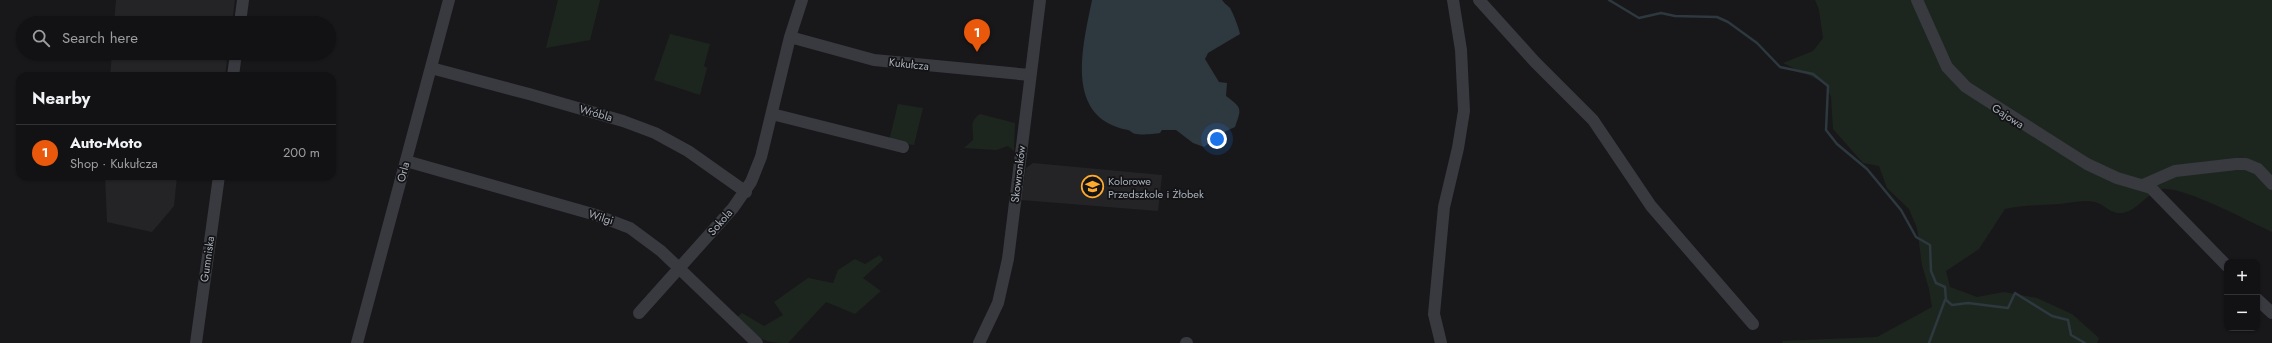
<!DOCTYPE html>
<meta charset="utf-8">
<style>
:root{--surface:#121214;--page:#1f2022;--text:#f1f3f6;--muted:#9c9ea0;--line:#313234;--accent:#ea580c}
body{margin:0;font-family:Jost,sans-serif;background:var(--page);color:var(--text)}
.controls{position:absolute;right:12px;bottom:12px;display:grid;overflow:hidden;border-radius:8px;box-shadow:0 1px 3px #0004}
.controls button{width:36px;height:36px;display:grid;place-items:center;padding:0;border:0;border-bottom:1px solid var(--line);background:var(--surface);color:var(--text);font:20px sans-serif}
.you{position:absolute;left:1217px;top:139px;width:14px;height:14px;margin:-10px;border:3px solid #fff;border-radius:50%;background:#1a73e8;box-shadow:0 0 0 6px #1a73e833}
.badge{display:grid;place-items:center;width:26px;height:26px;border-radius:50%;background:var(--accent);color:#fff;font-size:13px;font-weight:700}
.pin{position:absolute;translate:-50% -33px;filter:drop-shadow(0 1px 2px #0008)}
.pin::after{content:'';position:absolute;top:21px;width:14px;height:12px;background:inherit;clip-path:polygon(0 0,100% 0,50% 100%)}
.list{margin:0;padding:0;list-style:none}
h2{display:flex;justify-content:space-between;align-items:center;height:52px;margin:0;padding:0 16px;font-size:17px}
h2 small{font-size:13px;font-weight:400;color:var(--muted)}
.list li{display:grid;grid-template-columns:26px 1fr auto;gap:12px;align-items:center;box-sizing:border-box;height:56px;padding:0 16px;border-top:1px solid var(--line)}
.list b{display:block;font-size:15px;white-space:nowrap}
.list p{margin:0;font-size:13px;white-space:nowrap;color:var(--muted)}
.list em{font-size:13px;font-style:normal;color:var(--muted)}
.icon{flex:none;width:22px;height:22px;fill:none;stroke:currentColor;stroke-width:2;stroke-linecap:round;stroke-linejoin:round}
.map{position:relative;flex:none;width:2272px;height:343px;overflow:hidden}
.search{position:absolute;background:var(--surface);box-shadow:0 1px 3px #0004;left:16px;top:16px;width:320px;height:44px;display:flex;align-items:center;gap:10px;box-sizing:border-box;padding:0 14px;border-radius:22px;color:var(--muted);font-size:15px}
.panel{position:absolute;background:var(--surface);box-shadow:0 1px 3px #0004;left:16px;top:72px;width:320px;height:108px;border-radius:12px}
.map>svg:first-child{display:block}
</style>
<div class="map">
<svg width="2272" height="343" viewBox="0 0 2272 343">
<rect width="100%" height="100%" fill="#18181a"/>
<!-- built -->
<path fill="#242427" d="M116,0H235L232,23H114Z
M112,53H228L225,76H110Z
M1033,163L1162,175L1158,211L1021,200L1026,168Z
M105,176H177L174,206L152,232L107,222Z"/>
<!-- green -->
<path fill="#1d261e" d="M558,0H600L590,40L546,48Z
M1815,0H2272V232C2250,222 2183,186 2162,189C2145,193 2136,215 2117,213C2108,211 2103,204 2095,202C2084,199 2071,203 2059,204C2041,205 2024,205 2005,209L1979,249L1946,271L1950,287L1977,297L2004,292L2037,298L2072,314L2099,338L2097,343H1783L1782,341L1877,337L1932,307L1929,289L1922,265L1917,228L1909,209L1887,188L1879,166L1863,163L1833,129L1831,97L1825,83L1783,63L1813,51L1823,38L1819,10Z
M670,34L710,44L704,66L707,68L700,95L654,80Z
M898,104L923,108L914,145L889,141Z
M980,114L1015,123L1014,151L1008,146L996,150L964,148L973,140C974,129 968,122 980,114Z
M880,255L883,260L863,278L881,291L855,314L826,302L788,343C758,343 757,336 737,317L742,313L764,326L783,315L774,302L808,278L833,283L838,270L855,259L865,264Z"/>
<!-- water -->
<path fill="#2d383f" d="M1092,0H1222C1225,4 1226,4 1229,7C1232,9 1240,31 1240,34L1208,53L1205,59L1219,82L1227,83L1226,96C1242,108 1242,108 1235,127L1226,131L1204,147L1193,143L1176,130H1162L1160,133C1155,134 1140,135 1136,134C1133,134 1131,131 1128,130C1063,118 1083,45 1092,0Z"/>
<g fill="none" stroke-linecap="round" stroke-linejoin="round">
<!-- stream -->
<path stroke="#2d383f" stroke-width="2.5" d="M1609,0L1639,18L1661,13L1675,16L1717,17L1728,22L1757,43L1780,67L1813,74L1828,86L1826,130L1837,144L1867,169L1901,210L1916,237L1930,245L1931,271L1936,283L1945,287L1946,300L1952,305L1968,303L2008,308L2015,293L2052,316L2068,320L2071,335L2085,343
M1929,343L1945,300"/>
<!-- minor -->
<path stroke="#383a3f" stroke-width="12" d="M1479,0L1535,62L1593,120L1651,206L1753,324
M1917,0L1947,67L1966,87L2087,164L2117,178L2151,188L2227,266
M240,23L243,0
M790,37L874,60L1030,75
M431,68L529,94L623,121L655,133L688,151L746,192
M233,76L236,53
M772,114L903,147
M406,161L596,215L630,228L661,251L757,343
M2143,185L2175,171L2236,164H2246L2258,169L2272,184
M2257,299L2272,313
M639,313L733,208L751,182L761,157L790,37L802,0
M196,343L219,176
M357,343L449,0
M979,343L998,303L1008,259L1040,0
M1186,343H1187
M1441,343L1434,314L1444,207L1458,148L1464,111L1461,50L1453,0"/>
</g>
<!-- icons -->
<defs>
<symbol id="school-ring" viewBox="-11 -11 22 22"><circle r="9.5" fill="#131315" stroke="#fdaa2d" stroke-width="1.5"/><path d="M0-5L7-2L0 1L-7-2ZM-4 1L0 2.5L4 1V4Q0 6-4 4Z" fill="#fdaa2d"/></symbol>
</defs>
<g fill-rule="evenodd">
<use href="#school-ring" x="1080" y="174" width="25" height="25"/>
</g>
<g text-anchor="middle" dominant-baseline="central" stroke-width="3.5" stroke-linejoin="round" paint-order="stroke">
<!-- street labels -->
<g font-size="11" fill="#a9b0bb" stroke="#131315">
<text transform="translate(909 64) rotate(6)">Kukułcza</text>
<text transform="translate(596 113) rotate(16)">Wróbla</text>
<text transform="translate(2008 116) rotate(33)">Gajowa</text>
<text transform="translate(403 172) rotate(-75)">Orla</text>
<text transform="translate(1018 174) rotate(-83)">Skowronków</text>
<text transform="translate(601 217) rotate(18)">Wilgi</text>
<text transform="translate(720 222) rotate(-49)">Sokola</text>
<text transform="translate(207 259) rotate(-82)">Gumniska</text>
</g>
<!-- poi labels -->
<g font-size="11" fill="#a9b0bb" stroke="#131315" text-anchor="start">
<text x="1108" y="181">Kolorowe<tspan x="1108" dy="13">Przedszkole i Żłobek</tspan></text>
</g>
</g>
</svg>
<div class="controls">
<button>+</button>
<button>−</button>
</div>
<div class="you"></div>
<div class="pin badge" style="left:977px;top:52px">1</div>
<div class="search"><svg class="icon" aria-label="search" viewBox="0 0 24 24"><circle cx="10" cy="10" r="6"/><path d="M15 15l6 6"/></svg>Search here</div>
<section class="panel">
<h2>Nearby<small></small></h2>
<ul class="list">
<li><span class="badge">1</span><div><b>Auto-Moto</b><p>Shop · Kukułcza</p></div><em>200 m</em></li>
</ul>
</section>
</div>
